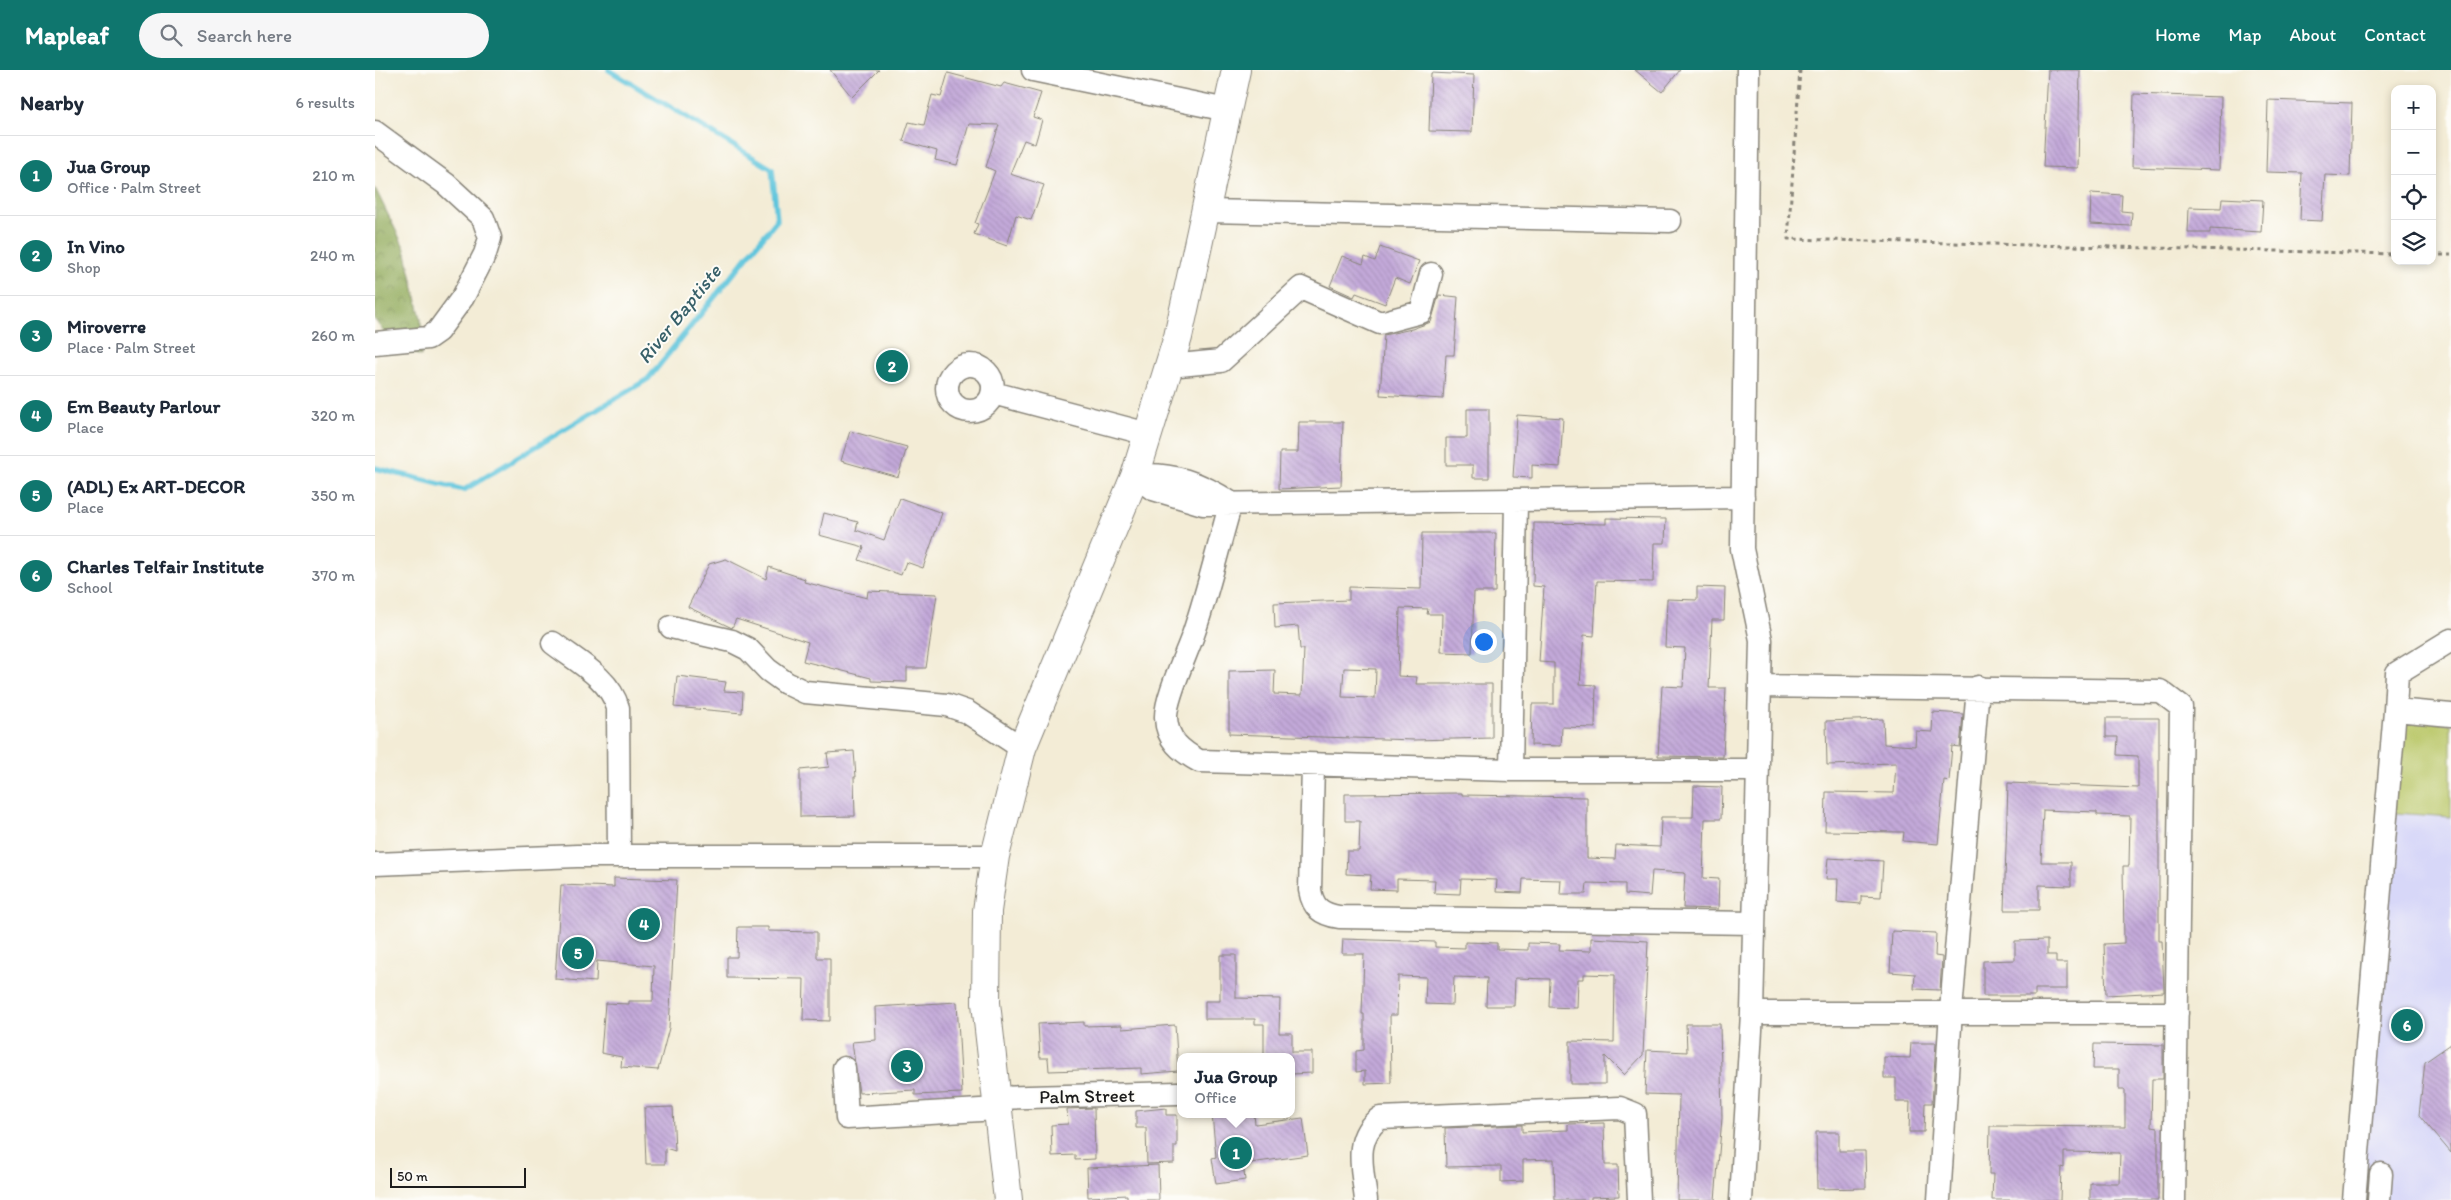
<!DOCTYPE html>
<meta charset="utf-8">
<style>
:root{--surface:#fff;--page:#f6f6f7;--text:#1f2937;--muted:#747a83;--line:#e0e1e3;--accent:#0f766e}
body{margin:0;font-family:Itim,sans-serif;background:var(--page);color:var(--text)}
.controls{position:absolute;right:15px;top:15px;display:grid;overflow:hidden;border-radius:10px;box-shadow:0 2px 8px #0003}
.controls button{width:45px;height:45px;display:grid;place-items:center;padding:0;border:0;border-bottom:1px solid var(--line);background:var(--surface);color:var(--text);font:25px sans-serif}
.scale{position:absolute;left:15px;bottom:12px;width:136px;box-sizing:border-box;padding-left:5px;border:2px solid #1c1c1c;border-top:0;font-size:14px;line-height:18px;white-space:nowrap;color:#1c1c1c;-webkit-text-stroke:4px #fdfcf7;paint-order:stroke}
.you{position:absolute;left:1108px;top:571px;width:18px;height:18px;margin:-12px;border:4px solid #fff;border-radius:50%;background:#1a73e8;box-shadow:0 0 0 8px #1a73e833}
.badge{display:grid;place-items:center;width:32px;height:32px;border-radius:50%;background:var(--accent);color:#fff;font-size:16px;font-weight:700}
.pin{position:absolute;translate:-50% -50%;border:2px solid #fff;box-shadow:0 1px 5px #0006}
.popup{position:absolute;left:802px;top:983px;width:118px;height:65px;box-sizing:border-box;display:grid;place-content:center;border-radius:10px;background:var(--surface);filter:drop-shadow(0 1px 4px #0005);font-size:16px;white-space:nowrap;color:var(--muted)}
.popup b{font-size:19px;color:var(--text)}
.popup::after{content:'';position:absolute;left:50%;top:100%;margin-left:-10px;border:10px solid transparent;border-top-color:var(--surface)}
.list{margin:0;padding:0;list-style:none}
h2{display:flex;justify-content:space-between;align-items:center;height:65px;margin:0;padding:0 20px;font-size:21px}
h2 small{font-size:16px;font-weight:400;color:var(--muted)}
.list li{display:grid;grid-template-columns:32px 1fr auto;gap:15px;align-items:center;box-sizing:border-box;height:80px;padding:0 20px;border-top:1px solid var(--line)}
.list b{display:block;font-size:19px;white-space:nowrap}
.list p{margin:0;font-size:16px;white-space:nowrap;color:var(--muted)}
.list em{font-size:16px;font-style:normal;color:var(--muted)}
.icon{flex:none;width:28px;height:28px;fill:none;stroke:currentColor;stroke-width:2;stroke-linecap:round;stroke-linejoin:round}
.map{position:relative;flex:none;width:2076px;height:1130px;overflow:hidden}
header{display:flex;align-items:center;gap:30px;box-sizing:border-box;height:70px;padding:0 25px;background:var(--accent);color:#fff}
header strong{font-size:24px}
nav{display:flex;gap:28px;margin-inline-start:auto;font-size:18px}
.search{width:350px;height:45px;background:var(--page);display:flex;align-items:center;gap:12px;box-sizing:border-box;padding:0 18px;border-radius:28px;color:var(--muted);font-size:19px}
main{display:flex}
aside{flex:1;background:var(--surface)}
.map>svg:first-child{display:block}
</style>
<header>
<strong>Mapleaf</strong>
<div class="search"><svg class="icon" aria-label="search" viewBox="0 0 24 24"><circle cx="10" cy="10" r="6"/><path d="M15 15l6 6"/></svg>Search here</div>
<nav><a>Home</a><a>Map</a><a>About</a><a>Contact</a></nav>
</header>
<main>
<aside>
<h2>Nearby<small>6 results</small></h2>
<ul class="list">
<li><span class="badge">1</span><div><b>Jua Group</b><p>Office · Palm Street</p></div><em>210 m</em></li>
<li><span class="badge">2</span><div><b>In Vino</b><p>Shop</p></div><em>240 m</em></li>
<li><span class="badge">3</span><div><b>Miroverre</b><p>Place · Palm Street</p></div><em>260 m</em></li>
<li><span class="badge">4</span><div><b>Em Beauty Parlour</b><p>Place</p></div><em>320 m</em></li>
<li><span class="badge">5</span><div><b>(ADL) Ex ART-DECOR</b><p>Place</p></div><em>350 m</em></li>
<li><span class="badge">6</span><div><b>Charles Telfair Institute</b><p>School</p></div><em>370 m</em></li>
</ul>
</aside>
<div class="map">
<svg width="2076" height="1130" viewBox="0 0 2076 1130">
<defs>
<pattern id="forest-crowns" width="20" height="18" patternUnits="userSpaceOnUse" patternTransform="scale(1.25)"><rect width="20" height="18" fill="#93ac5d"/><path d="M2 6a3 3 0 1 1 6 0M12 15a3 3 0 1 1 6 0" fill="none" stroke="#778b4c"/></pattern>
<pattern id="building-back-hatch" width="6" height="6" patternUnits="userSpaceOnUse" patternTransform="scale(1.25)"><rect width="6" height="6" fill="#c3a9d9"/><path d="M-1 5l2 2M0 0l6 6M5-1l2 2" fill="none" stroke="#a791ba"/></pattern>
</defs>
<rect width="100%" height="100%" fill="#fdfcf7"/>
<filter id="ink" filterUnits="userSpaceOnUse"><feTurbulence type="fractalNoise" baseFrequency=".02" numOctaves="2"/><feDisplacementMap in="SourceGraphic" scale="10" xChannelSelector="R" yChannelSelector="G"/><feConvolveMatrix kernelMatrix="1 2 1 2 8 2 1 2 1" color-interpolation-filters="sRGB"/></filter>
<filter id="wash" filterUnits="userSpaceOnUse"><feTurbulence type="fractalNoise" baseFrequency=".0096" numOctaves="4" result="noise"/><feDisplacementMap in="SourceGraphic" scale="20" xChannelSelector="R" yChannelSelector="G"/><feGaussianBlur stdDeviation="1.12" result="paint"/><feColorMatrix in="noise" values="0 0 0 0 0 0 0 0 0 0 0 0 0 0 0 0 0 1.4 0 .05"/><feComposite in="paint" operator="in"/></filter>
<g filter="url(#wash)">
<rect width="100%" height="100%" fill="#f3ecd6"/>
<!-- built -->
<path fill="#d7d7f8" d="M2016,648L2076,654V1130H1974Z"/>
<!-- forest -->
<path fill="url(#forest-crowns)" stroke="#58643c" d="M0,118L30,179L46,249V286L32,281L16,272L0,250Z"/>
<!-- pitch -->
<path fill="#bac769" stroke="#6b7242" d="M2016,648L2076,654V747L2006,742Z"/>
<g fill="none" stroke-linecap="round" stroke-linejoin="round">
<!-- stream -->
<path stroke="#5fc5dc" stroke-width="5.5" d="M0,398L89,420L273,309L402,150L397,99L234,0"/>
</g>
<g id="blocks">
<!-- building -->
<path fill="url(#building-back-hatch)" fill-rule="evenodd" d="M455,0H504L477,27Z
M1260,0H1305L1287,22Z
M1673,0H1705L1703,98L1668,97Z
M573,3L626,17L629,13L666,23L658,47L667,50L660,74L649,70L635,104L669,115L656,150L641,145L632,176L599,164L603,154L600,153L620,101L611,97L624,55L594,54L582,95L560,90L562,81L528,71L534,52L549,55L557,25L566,27Z
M1056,3L1099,5L1097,62L1054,61Z
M1759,24L1846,27L1844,100L1757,97Z
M1893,30L1977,33L1975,106L1950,105L1947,151L1925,150L1927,103L1891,102Z
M1716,123L1747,125L1746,141L1757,142L1756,156L1715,154Z
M1847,128L1888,130L1886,162L1835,159V163H1813L1814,137L1846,138Z
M1005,177L1044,191L1035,214L1020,208L1010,234L981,223L979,227L955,216L967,186L988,194L990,187L1000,191Z
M1064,225L1083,227L1079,285H1071L1068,329L1005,325L1009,265L1037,259L1056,252Z
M1092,339H1114V408H1098V395H1071V368H1092Z
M1142,345L1188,348L1185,397L1157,395V408L1138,407Z
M924,352H968L966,416L904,419L905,382H923Z
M475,361L532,377L523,407L466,391Z
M525,428L567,443L548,498L531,492L526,505L484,490L489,477L444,465L449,443L483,452L481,460L509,470Z
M1231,448L1291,449L1290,473H1279L1278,512L1222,511L1219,566L1209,565L1205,614L1221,615L1220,658L1187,657L1186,676L1156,675L1157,634H1179V593L1164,592L1169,517L1158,516L1159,453L1231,454Z
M1047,463H1121L1120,522H1099L1097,583L1066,582L1067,544H1052L1053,539L1025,538L1023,606L1042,607L1041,614H1117V668L1039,670L854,664V601L900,600L899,624L927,625L929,579H925L923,556L900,558L899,533L974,530V517L1046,519ZM969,598L1001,599L1000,628L967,627Z
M351,489L391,509L394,497L430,509L429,512L492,528L493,521L562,524L551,598H532V612L496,611V608L428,591L433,572L361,549L357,558L355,557L313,537L334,494Z
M1322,517L1350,518L1349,550H1337L1334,618H1351L1348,687L1283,686L1287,616L1308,617L1310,578L1290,577L1292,529L1322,530Z
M302,606L351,612L349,621L368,622L367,643L299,637Z
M1558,642L1588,644L1585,677L1577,676L1574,711L1569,710L1563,774L1528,771L1529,762L1450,761L1451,722L1519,723L1521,693L1452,695L1451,651L1508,649L1509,674L1540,676L1541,661L1557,662Z
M1731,648H1784V871H1787L1789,922L1731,925L1729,874L1749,873L1748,796H1754L1755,746L1722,745V742L1668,740L1666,792H1696V816L1664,815V840H1629L1633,713L1763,718V686L1742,685L1743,667H1731Z
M479,681L481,707H479L480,746L425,747V700L454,697L452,683Z
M1319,716L1347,717L1346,749H1330L1328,808L1344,809L1343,839L1308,838L1310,803L1277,801L1275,826L1250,824V814L1212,813L1211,824H1185L1186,810L1148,809L1147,823L1121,822L1122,810L1086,809L1085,824L1059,823L1060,810L1022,809V820L995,819L996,805L971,804L972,781H984L985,751H970V724L1087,723V725L1212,727V788L1240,789L1241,775L1285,777L1286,747H1318Z
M1453,788L1508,791L1506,827L1486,826V834L1462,832L1463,809H1451Z
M239,808L302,810L294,958L283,1000L246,997L247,987L226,983L230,933L254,934V931H278L279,896L222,891L221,912L180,909L186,815L239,817Z
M363,857H393V861L442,862V888H455V951L428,950L429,909L352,908V887H362Z
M1517,861L1561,863L1560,886L1567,887L1565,920L1539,919L1540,904L1515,902Z
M1216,868L1273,871L1268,985L1249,1005L1230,986V1014H1195V971L1239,972L1240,905L1209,904V909H1203L1202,938L1174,937L1175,909L1140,908L1139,936H1111L1112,908L1079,907L1078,935L1050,934L1051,907L1023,906L1022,945H1015L1016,1013L990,1014V1001L981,1002V981L989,980V944H987L989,884H967L968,869L1060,872V877L1090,878V872L1122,873V879L1153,880V873L1185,874L1184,880L1216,881Z
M1672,870V885H1681V893H1692V919H1660V926H1608V891L1640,890V871Z
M845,885H861V928L905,929L904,963H917V982H937V1003L916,1004V987H889V954H880V949H830V931H845Z
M582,932L587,1023L540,1025V1020L484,1023L477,972L501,970L500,937Z
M709,952V956L747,955V959L800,955L803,1001L766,1004V998L674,1001L673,988H665L663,954Z
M1311,954H1345L1347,1048L1340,1130H1302L1304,1025L1270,1024L1272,980L1312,982Z
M1536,973H1561L1557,1033H1550L1549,1062H1534L1535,1032H1521V1008H1509V987L1535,988Z
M1719,974L1788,975V1009H1777L1776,1057L1783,1058V1130H1715V1113H1744L1745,1083L1689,1082V1098L1686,1097L1685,1130H1617L1618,1104H1614L1615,1056L1750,1057V1020H1744V999H1718Z
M2076,974V1083L2044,1045L2050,992Z
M298,1037L300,1081L290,1078V1094H271L269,1038Z
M719,1038L720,1089L700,1090V1085L677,1086L676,1055L693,1054L692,1039Z
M791,1038V1045H802V1076H799V1093L772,1094L771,1058H761V1041Z
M837,1044H879L880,1054L928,1048L933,1085L868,1094L870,1110L841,1114L837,1088L841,1087Z
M1229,1053L1230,1095H1243L1244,1126L1216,1127V1130H1180L1179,1089L1148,1090V1111L1126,1112V1096L1071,1097L1070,1058L1147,1055V1062L1193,1060V1054Z
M1441,1062H1464V1081H1490L1491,1118L1442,1119Z
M783,1095L784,1130H752V1125L713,1127L712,1098Z"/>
</g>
</g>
<g filter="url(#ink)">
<use href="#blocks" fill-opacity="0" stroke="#888479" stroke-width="1"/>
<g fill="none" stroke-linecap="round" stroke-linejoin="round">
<defs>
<path id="minor" d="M658,0L852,40
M0,62L71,114L108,148L115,168L110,184L88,227L63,261L53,268L0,273
M831,141L1295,151
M572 318a23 23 0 1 1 46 0a23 23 0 1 1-46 0Z
M794,296L846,291L926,218L1005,253L1046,242L1056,204
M618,323L773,364
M760,406L778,419L828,434L1368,427
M760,406C796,402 826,413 856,433
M856,433C843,477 833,522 818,565C811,585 790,629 791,648C792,670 806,681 824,691L1136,700H1382
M296,557L357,571L373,579L393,600L411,613L430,622L572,635L592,642L647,678
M178,573C201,591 235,608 243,638L244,786
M1385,616L1785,621L1806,637L1799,1130
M2020,640L2022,603L2076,570
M938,695L935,820C938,838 946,844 964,847L1379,853
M1136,700L1141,432
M0,794L202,786H620
M1377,943H1802
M469,998L472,1048L622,1039
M621,1028L803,1023
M991,1130C988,1100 977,1068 1005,1048L1245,1038L1260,1044L1264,1130
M1366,1130L1377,943L1386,570L1367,479L1373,0
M1564,1130L1576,941L1603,617
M1979,1130L2020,640L2076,645
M2004,1130L2006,1104"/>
<path id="major" d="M633,1130L611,933L612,841L620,786L647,678L760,406L803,267L861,0"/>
</defs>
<!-- minor casing -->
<use href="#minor" stroke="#888479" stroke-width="25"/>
<!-- major casing -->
<use href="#major" stroke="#888479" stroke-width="30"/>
<!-- path -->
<path stroke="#888479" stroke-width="3" stroke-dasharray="4 4" stroke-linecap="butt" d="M1425,0L1413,169L2020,184
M2057,185H2076"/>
<!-- minor -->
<use href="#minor" stroke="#fff" stroke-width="22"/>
<!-- major -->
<use href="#major" stroke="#fff" stroke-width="28"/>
</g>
</g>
<g text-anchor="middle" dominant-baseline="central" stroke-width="4" stroke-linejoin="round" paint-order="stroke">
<!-- street labels -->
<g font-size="19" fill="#1c1c1c" stroke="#fdfcf7">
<text transform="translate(712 1026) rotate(-1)">Palm Street</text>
</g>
<!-- water labels -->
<g font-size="20" font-style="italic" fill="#376069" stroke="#fdfcf7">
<text transform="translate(304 244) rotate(-51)">River Baptiste</text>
</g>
</g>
</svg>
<div class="controls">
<button>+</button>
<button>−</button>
<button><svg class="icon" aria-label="locate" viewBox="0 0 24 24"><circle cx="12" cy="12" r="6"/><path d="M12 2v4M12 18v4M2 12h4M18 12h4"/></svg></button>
<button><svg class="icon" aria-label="layers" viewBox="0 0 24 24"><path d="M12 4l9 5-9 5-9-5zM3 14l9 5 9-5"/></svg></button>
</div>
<div class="scale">50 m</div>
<div class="you"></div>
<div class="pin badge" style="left:861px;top:1083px">1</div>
<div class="popup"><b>Jua Group</b>Office</div>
<div class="pin badge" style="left:517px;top:296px">2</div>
<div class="pin badge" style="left:532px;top:996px">3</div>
<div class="pin badge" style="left:269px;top:854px">4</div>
<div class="pin badge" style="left:203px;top:883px">5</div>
<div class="pin badge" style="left:2032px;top:955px">6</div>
</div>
</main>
